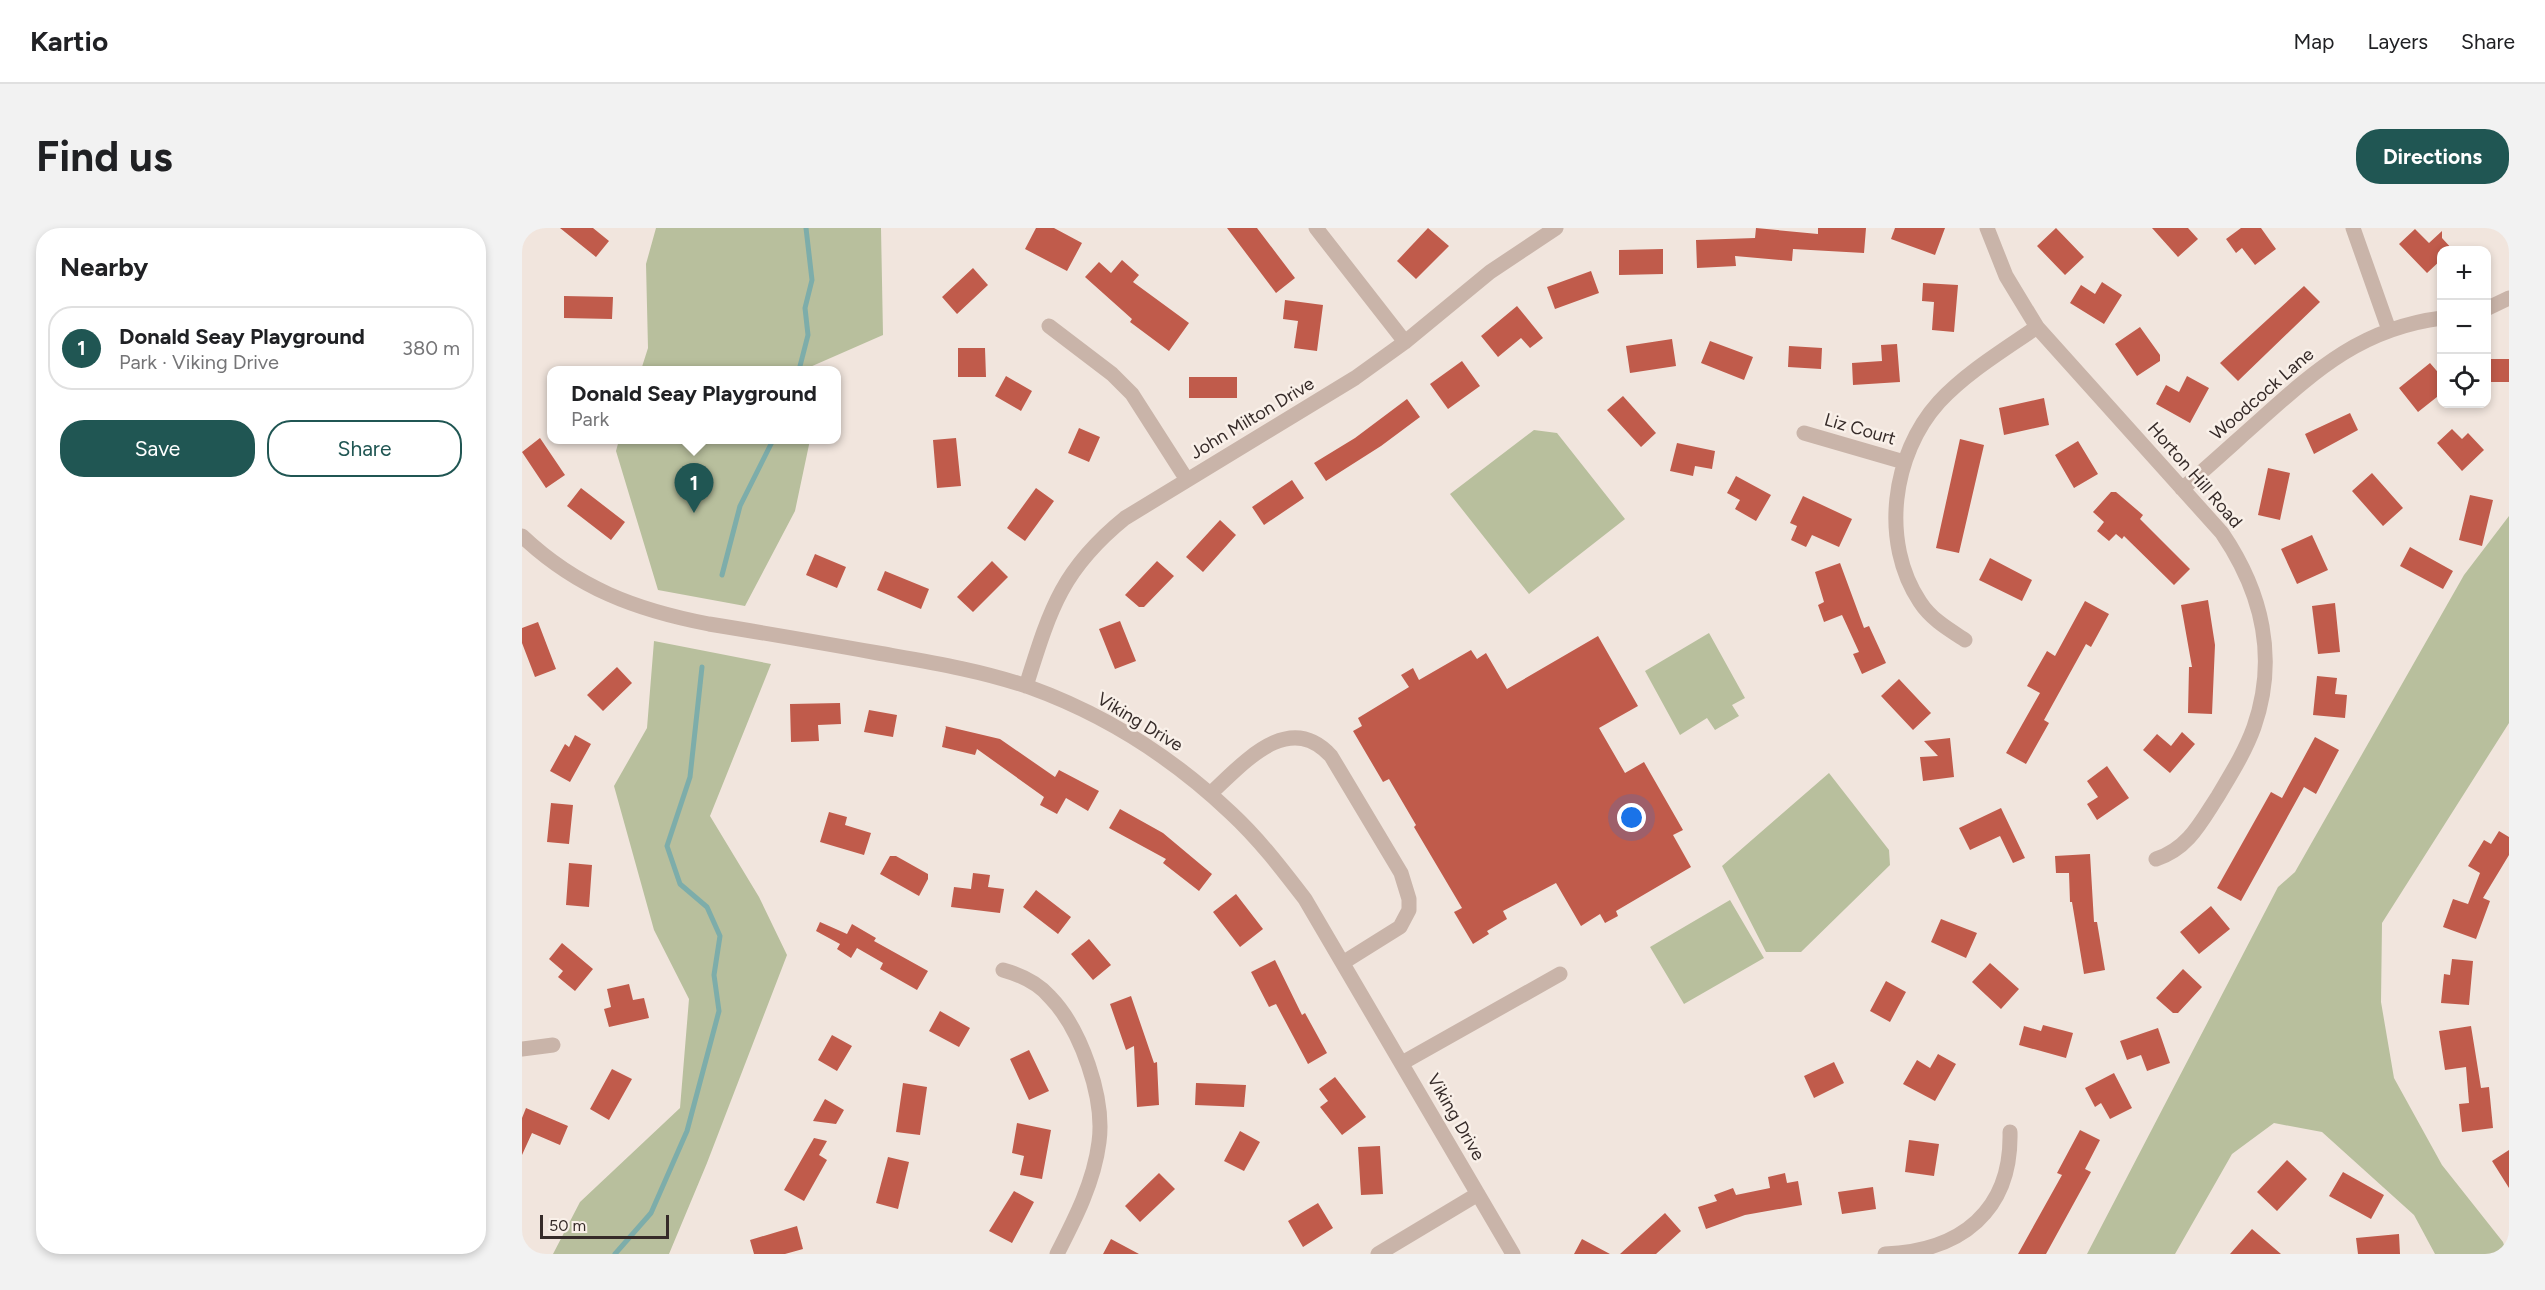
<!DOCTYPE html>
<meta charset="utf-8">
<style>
:root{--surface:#fff;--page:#f2f2f2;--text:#202124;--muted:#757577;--line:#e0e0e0;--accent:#205653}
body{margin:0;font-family:Figtree,sans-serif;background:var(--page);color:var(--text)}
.controls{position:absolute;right:18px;top:18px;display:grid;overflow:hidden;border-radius:12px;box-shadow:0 3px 9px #0003}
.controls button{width:54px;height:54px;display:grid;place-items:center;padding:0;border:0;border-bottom:2px solid var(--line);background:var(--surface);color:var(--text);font:30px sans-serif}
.scale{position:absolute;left:18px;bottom:15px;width:129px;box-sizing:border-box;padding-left:6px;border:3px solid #362b29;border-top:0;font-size:16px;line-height:21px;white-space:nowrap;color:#362b29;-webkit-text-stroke:4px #f9f0e9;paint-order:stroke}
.you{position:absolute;left:1110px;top:590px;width:21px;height:21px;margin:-15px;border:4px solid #fff;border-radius:50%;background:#1a73e8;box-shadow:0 0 0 9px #1a73e833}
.badge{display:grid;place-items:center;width:39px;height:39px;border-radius:50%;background:var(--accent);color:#fff;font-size:20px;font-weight:700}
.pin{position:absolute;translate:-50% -50px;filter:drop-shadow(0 2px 3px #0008)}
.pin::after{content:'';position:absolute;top:32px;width:21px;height:18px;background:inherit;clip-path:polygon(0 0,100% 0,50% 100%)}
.popup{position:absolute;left:25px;top:138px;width:294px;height:78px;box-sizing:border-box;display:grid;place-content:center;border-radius:12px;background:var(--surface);filter:drop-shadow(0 2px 4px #0005);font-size:20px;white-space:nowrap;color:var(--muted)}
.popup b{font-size:22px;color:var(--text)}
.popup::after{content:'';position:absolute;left:50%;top:100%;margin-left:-12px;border:12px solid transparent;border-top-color:var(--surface)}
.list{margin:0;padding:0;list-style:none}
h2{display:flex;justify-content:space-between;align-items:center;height:78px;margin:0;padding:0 24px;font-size:26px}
h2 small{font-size:20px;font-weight:400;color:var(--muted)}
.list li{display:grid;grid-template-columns:39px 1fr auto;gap:18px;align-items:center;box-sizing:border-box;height:84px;margin:0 12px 12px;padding:0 12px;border:2px solid var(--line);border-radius:24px}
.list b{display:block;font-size:22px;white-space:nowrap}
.list p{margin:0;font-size:20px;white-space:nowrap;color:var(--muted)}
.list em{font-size:20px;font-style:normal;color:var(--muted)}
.actions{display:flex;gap:12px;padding:18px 24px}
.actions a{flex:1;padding:14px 0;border:2px solid var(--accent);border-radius:24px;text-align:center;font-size:21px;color:var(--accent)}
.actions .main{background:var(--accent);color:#fff}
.icon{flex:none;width:33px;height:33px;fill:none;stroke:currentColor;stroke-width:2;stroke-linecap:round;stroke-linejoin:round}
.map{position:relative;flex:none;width:1987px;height:1026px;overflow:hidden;border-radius:24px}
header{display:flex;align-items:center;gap:36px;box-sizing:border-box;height:84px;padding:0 30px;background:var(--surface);border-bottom:2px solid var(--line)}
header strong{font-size:28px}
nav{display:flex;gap:33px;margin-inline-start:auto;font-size:21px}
.intro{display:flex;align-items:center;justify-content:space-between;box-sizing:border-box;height:144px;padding:0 36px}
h1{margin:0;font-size:42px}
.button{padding:15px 27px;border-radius:24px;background:var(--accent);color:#fff;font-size:21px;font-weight:700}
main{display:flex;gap:36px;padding:0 36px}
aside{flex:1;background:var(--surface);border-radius:24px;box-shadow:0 3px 9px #0003}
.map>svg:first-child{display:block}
</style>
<header>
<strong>Kartio</strong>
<nav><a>Map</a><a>Layers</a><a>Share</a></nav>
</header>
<div class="intro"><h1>Find us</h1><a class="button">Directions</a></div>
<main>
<aside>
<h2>Nearby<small></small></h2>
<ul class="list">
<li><span class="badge">1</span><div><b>Donald Seay Playground</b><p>Park · Viking Drive</p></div><em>380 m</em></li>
</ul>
<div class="actions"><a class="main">Save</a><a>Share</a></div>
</aside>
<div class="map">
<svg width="1987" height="1026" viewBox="0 0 1987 1026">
<rect width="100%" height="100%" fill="#f1e5dd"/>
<!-- green -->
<path fill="#b8bf9d" d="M134,0H359L361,107L288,139V142H119L126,120L124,36Z
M1012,202L1035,205L1103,291L1007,366L928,266Z
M97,212H288L273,283L223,378L136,362L94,223Z
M1987,288V495L1860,695L1859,774L1872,850L1920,937L1981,1014L1985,1026H1913L1892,987L1800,904L1752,895L1710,926L1653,1026H1565L1756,659L1773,644L1942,347Z
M1187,405L1223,470L1210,477L1217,488L1193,502L1185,490L1158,507L1123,443Z
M132,413L249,436L188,588L237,669L265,727L185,935L147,1026H31L58,974L158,880L167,771L132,702L92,558L125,500Z
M1307,545L1367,622L1368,637L1279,724H1244L1200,638Z
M1208,672L1242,730L1162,776L1128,719Z"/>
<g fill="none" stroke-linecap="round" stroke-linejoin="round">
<!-- stream -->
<path stroke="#7dadaa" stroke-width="5" d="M277,142L286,107L283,80L290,52L284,0
M200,347L218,278L251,212
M93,1026L129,985L165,903L197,783L192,747L198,708L185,679L158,656L145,618L168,549L180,439"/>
</g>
<!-- building -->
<path fill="#c05b4b" d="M38,0H71L87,13L74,29Z
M514,0H532L560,15L545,43L503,21Z
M705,0H735L773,50L754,65Z
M906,0L927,18L894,51L875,33Z
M1234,0L1296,6V0H1344L1342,25L1271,21L1270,33L1213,28L1214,38L1175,40L1174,12L1233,10Z
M1373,0H1423L1413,27L1369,11Z
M1534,0L1562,29L1543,47L1515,18Z
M1630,0H1666L1676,11L1656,29Z
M1719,0H1739L1754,21L1733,37L1720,20L1714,25L1704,11Z
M1893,1L1907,15L1920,3V10L1931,22H1920V31L1905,45L1877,16Z
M1141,21V46L1097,47V22Z
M600,32L617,47L611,54L667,95L647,123L608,94L610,91L563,49L577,34L589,45Z
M451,40L466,57L435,86L420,69Z
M1069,43L1077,65L1033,81L1025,59Z
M1580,54L1600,67L1582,96L1548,75L1559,57L1573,66Z
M1401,55L1436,57L1432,104L1410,102L1412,74L1400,73Z
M1782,58L1798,74L1716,153L1698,135Z
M42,68L91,69L90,91L42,90Z
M763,72L801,77L795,123L772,120L776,93L761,91Z
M995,78L1021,110L1008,120L999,110L976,129L959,108Z
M1618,99L1638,127V133L1615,148L1593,116Z
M1150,111L1154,138L1108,145L1104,118Z
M1188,113L1231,129L1222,152L1179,135Z
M1375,116L1378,154L1331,157L1330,135L1360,133L1359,117Z
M1267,118L1300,120L1299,141L1266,139Z
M436,120H463L464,149H436Z
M1965,131H1987V154H1965Z
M940,133L958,158L926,181L908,156Z
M1908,135L1920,149V165L1896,184L1877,160Z
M484,148L510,163L499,183L473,168Z
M1665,148L1687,160L1668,195L1634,176L1644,157L1657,164Z
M667,149H715V170H667Z
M1101,168L1134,205L1119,219L1085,182Z
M1522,170L1527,197L1482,207L1477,180Z
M885,171L898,189L859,218L804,253L792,235L833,210Z
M1828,185L1836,202L1792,226L1783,206Z
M557,200L578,209L567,234L546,225Z
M1930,201L1940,211L1946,205L1962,222L1940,243L1915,215Z
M18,210L43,247L24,260L0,224Z
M434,210L439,258L415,260L411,212Z
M1438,211L1462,217L1437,325L1414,320Z
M1556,213L1576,246L1552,260L1533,227Z
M1155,215L1193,223L1190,241L1173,238L1171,248L1148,243Z
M1746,240L1768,245L1758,292L1736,287Z
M1850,245L1881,280L1861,298L1830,263Z
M1214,248L1249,267L1234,293L1213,281L1218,272L1205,265Z
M770,252L782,270L742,297L730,279Z
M59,260L103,294L89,312L45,278Z
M514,260L532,273L503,313L485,300Z
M1589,264H1594L1621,287L1618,291L1668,341L1652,357L1602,308L1600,311L1594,306L1587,313L1575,303L1582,294L1571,284Z
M1948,267L1971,272L1960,318L1937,312Z
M1281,268L1330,291L1317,319L1290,307L1284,319L1269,312L1275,298L1268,295Z
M698,292L714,307L681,344L664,329Z
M1790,307L1806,342L1775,356L1759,321Z
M1888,319L1931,343L1921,361L1878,338Z
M293,326L324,339L315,360L284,347Z
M1468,330L1510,352L1500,373L1457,352Z
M470,333L486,349L451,384L435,369Z
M635,333L652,348L622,379H617L603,367Z
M1318,335L1342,400L1347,398L1364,435L1340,446L1331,426L1337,424L1320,387L1302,394L1296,377L1302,374L1293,344Z
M363,343L407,361L399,381L355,362Z
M1686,372L1693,417L1690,486L1666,485L1667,439H1670L1659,377Z
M1563,373L1587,386L1569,419L1564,416L1522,492L1527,495L1504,536L1484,525L1518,465L1505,458L1525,423L1533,428Z
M1813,375L1818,424L1796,426L1790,378Z
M598,393L614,433L593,441L577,401Z
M16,394L34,441L13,449L0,415V400Z
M1076,408L1116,478L1077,500L1103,545L1122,534L1161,602L1151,607L1169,639L1094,683L1096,688L1083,695L1078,686L1059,698L1034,655L981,683L985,691L965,703L967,706L951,716L932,684L940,680L892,599L894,597L867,551L861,554L831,503L840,498L836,490L887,459L879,447L891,440L897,452L949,422L955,431L964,425L985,461Z
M95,439L110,455L81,483L65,467Z
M1795,448L1815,450L1813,466L1825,467L1823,490L1791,487Z
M1377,451L1409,485L1391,502L1359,468Z
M318,475L319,496L296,497L297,513L269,514L268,476Z
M347,482L375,487L371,509L342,504Z
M423,498L478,511L533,549L537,542L577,563L566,583L544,570L535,586L518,577L522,569L455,521L453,527L420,519L424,499Z
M1660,504L1673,516L1648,545L1621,522L1635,506L1649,518Z
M53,507L69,516L48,554L28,543L43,516L47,519Z
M1793,509L1817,522L1794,566L1782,559L1719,673L1695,660L1749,564L1760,570Z
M1428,510L1432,549L1401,553L1398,529L1416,528L1402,513Z
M1585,538L1607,570L1575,592L1565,576L1576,569L1565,553Z
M29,575L51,577L47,616L25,614Z
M1479,580L1503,630L1491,635L1478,608L1448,622L1437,600Z
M598,581L641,605L690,646L677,663L641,635L644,631L587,600Z
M307,584L325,589L323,597L349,605L342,627L298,614Z
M1977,603L1987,609V627L1961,670L1968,673L1954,711L1921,699L1931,671L1946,676L1958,645L1946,638L1962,612L1969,616Z
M1568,626L1572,694H1575L1583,742L1562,746L1550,674H1548L1547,645H1534L1533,628Z
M368,628H374L406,646V651L397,668L358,646Z
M47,635L70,637L67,679L44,677Z
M451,645L468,647L466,659L482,661L478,685L429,679L432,659L449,661Z
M514,662L549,689L536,706L501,679Z
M714,666L741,701L718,719L691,684Z
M1689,678L1708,701L1677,726L1658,704Z
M1419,691L1455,705L1444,730L1409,714Z
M298,694L325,706L330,696L354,710L352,713L406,743L395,762L358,741L361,735L335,720L329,730L315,721L318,716L294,703Z
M567,711L589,737L571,752L549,726Z
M40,715L71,741L53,763L36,749L41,743L27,731Z
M1930,731L1951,733L1947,777L1919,775L1922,746L1928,747Z
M753,732L780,787L783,785L805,825L786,836L754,776L747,779L729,744Z
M1468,735L1497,761L1479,781L1450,754Z
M1661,741L1680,759L1656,785H1651L1634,770Z
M1364,753L1384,764L1368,794L1348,783Z
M107,756L111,772L122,770L127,790L87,799L82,781L89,779L85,761Z
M609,768L632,835L635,834L637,877L615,879L612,818L604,822L588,776Z
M418,783L448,800L437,819L407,803Z
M1521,797L1551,805L1544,830L1497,817L1502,798L1519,803Z
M1949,798L1959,860L1967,859L1971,900L1940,904L1937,876L1947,875L1944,839L1923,842L1917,803Z
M1636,800L1648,835L1625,843L1619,827L1605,832L1598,813Z
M310,807L330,818L315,843L296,832Z
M507,822L527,863L507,872L488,831Z
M1416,826L1434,836L1413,873L1381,856L1395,832L1408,840Z
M1312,834L1322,855L1292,870L1282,848Z
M90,841L110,851L87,892L68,881Z
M1592,845L1610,880L1588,891L1579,875L1573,879L1563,860Z
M813,849L844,889L820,907L798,879L806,873L797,861Z
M381,855L405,859L398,907L374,904Z
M674,855L724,857L722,879L673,877Z
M303,871L322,882L314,896L291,893Z
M4,880L46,898L38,917L10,905L0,927V890Z
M495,895L529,902L520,951L498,947L502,928L490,925Z
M1558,902L1578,912L1563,941L1569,944L1524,1026H1496L1540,947L1535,945Z
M718,903L738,914L722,943L702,933Z
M292,910L305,913L297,927L305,932L282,973L262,962Z
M1387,912L1417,916L1412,948L1383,944Z
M858,918L861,966L839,967L836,919Z
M1987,922V960L1970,933Z
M366,929L387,934L376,981L354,975Z
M1765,932L1785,951L1755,983L1735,964Z
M1821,944L1862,967L1849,991L1807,968Z
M637,945L653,961L618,994L603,978Z
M1263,945L1265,955L1276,953L1280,977L1223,987L1184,1001L1176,979L1195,973L1192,967L1211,960L1214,967L1248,960L1246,949Z
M1351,959L1354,981L1320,986L1316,964Z
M492,963L512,974L490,1015L467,1003Z
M796,975L811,1000L781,1019L766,993Z
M1143,985L1159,1003L1134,1026H1098Z
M275,998L281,1021L263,1026H232L228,1012Z
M1730,1001L1759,1026H1708Z
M1877,1006L1878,1026H1836L1834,1010Z
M589,1011L617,1026H581Z
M1060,1011L1088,1026H1052Z"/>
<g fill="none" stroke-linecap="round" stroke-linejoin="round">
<!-- minor -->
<path stroke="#c9b4a9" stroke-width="15" d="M794,0L883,114
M1465,0L1484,48L1515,99L1700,305C1740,364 1756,430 1732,499C1723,524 1709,546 1696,568C1679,594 1666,621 1634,631
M1831,0L1867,102
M1964,81L1987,70
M527,98L590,146L610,166L665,252
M1282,205L1382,234
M1660,261C1687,238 1713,214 1739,191C1796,140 1841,100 1920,90
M0,308C55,360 114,382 187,396C243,405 300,415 356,425C407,434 458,442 507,459C582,486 651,530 709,585C737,611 760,641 783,671L991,1026
M1443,412C1426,401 1409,391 1398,374C1358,314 1370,226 1417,174C1445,144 1482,122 1515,99
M504,458C528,382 539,342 603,290L833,150L883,114L968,44L1034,0
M688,566C720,537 766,481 809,528L879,645L887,671V682L878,699L822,734
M481,742C499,747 516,755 528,769C559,801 583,870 577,914C572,954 553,991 535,1026
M0,821L31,817
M880,835L1038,746
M856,1026L956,966
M1363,1026C1439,1023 1490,983 1488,904"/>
</g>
<g text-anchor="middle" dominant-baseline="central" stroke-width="5" stroke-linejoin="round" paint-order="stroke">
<!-- street labels -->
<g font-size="18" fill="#362b29" stroke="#f9f0e9">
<text transform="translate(1740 166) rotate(-41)">Woodcock Lane</text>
<text transform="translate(730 190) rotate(-31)">John Milton Drive</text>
<text transform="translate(1338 201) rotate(16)">Liz Court</text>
<text transform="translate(1673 247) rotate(49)">Horton Hill Road</text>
<text transform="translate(618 494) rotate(31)">Viking Drive</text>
<text transform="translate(934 889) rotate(60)">Viking Drive</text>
</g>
</g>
</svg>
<div class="controls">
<button>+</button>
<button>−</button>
<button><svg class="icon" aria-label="locate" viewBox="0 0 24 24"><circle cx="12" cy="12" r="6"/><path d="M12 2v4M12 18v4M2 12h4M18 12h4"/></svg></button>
</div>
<div class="scale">50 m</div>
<div class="you"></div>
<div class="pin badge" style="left:172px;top:285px">1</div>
<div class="popup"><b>Donald Seay Playground</b>Park</div>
</div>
</main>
